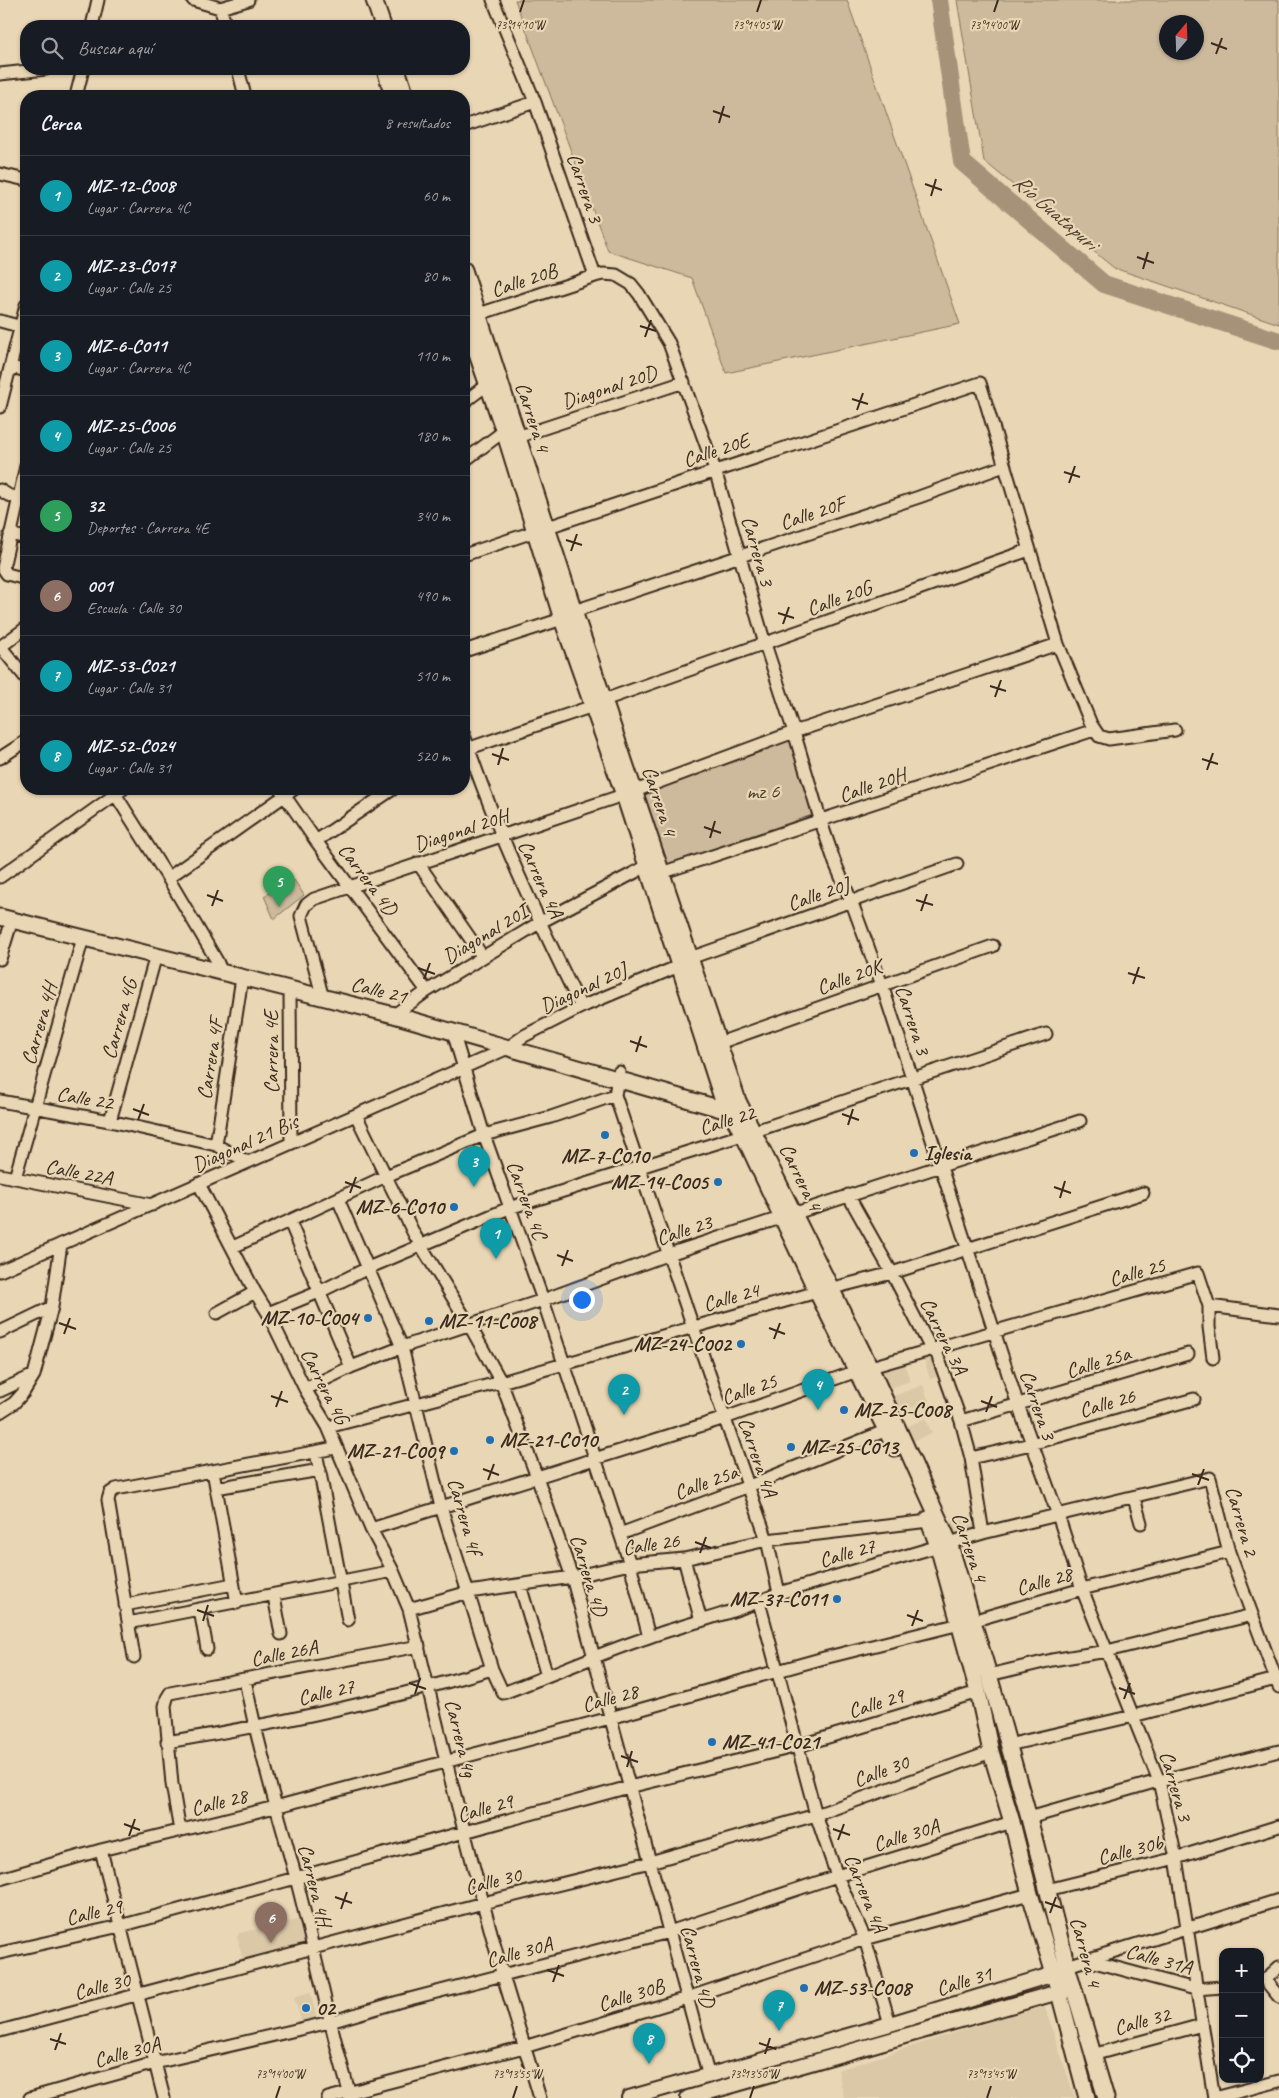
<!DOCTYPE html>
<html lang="es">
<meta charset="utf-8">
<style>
:root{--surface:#171b24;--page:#242831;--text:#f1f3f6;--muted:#9ea1a6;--line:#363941;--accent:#1f6fb2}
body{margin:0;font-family:Caveat,sans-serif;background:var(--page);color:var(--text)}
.controls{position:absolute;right:15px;bottom:15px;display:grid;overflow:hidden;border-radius:10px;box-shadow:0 1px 4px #0004}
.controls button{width:45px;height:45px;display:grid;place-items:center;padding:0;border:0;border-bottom:1px solid var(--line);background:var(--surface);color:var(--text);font:25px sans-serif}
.compass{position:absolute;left:1159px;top:15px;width:45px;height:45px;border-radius:50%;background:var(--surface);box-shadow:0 1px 4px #0004;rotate:19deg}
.you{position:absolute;left:581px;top:1299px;width:18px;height:18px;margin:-12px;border:4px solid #fff;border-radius:50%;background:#1a73e8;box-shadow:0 0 0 8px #1a73e833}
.badge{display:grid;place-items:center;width:32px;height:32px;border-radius:50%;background:var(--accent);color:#fff;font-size:16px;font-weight:700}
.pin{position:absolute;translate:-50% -41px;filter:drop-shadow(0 1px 2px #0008)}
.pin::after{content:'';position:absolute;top:26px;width:18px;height:15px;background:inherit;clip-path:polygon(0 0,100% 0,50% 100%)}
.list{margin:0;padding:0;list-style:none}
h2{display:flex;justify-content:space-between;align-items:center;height:65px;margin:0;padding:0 20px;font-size:21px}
h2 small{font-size:16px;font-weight:400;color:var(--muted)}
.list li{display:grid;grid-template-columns:32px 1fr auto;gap:15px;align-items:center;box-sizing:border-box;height:80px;padding:0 20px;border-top:1px solid var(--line)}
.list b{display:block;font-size:19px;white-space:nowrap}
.list p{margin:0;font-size:16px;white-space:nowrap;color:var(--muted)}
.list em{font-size:16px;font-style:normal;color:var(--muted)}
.icon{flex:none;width:28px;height:28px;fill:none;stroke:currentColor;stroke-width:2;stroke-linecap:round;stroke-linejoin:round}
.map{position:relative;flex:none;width:1279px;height:2098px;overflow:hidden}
.search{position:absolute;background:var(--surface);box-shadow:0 1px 4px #0004;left:20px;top:20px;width:450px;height:55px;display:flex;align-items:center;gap:12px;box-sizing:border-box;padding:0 18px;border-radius:20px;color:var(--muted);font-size:19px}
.panel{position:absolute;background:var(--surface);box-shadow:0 1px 4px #0004;left:20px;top:90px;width:450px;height:705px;border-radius:20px}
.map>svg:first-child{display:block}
</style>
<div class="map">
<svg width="1279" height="2098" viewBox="0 0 1279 2098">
<rect width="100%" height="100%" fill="#e9d6b4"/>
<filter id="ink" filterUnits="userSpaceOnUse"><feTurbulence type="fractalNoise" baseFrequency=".02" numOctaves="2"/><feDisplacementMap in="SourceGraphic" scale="10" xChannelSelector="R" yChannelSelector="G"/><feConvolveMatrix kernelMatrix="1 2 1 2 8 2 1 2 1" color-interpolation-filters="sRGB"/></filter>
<g filter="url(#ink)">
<!-- built -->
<path fill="#dac8a7" d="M935,1355L942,1375L930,1379L924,1358Z
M904,1363L910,1381L882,1391L873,1372Z
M923,1385L929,1402L891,1414L885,1399Z
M925,1418L932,1433L904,1445L898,1431Z
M974,1518L976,1529L954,1535L950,1522Z
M298,1920L306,1949L244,1964L237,1937L239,1933Z
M310,1992L317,2019L302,2023L294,1997Z
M1044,2004L1075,2098H844L838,2070Z"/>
<!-- green -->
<path fill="#cdba9c" stroke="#84725d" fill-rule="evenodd" d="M515,0H847L960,324L726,373L692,278L608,251Z
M957,0H1279V324L1114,268L984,161ZM1196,22V52H1166V22Z
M790,739L812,815L664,866L641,792Z
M294,880L304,895L274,919L264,896Z"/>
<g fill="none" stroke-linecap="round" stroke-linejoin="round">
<!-- river -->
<path stroke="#a59279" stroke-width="18" d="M939,0L962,162L1104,284L1279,341"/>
<defs>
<path id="minor" d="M193,0L220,8L248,0
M493,0L535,102L595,276L603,274L616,275L631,284L639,294L669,343L715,470L765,644L794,732L821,822L835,863L852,903L882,985L1018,1405L1058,1515L1082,1589L1159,1781L1176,1858L1214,2098
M220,8L226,26
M92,26L98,0
M238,69L245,96
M0,74L46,69
M76,96L83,69
M464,126L535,102
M0,174L26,180
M473,316L595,276
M0,321L26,328
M12,367L26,371
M464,402L488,384
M0,407L26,305
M517,437L684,382
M464,461L504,431
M26,466L3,568L7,574L26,579
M0,490L8,495L26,501
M10,534L26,538
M464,555L980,383L1058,644L1091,724L1099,736L1109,739L1175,730
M574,611L919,497L1004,466
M0,646L26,678
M0,647L26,628
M464,651L562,619
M604,700L1029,550
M464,735C496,830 537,918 581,1007
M464,750L593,706
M0,758L26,741
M112,789L168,878L217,961L222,973
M280,789L316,841L427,991
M316,841L393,789
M418,863L483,957
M661,873L1094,730
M0,877L123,789
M168,878L294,789
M690,958L957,864
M0,959L12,920
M290,990L291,1143
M321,991L301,916L306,905L314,899L635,791L794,732L1058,644
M394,1015L427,991L539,923L647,866
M453,1032L484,1135L543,1300L630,1564L649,1637
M719,1043L993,946
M619,1072L615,1095L693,1327L767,1540L779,1593
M0,1101L110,1121L216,1145L248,1162
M356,1115L414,1234L470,1326L501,1382L537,1477L572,1577L709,2077
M110,1121L156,955
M216,1145L242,978
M0,1175L152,1205
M15,1178L83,938
M199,1184L255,1292L268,1313L305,1389L328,1427L371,1529L393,1571L409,1609L446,1761L483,1903L503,1976L540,2098
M848,1195L892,1273L931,1349L937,1354L961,1421L971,1458L983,1533
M338,1199L402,1347L441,1507L492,1669L503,1693C552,1675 600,1653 649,1637C693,1622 738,1612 779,1593L983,1533L1210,1478L1229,1552L1279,1687
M290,1222L351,1367
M233,1247L386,1176L484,1135L551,1117L615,1095
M0,1271L506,1049L524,1036L581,1007L679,966
M1209,1306L1279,1315
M217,1313L255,1292
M268,1313L319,1292L368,1268L509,1208L755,1131L1046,1034
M0,1332L52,1307
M305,1389L351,1367L402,1347L543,1300L669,1254L1080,1121
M0,1391L34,1375
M0,1412L14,1403L23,1393L34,1375L52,1307L61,1244
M961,1421L1188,1354
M328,1427L501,1382L817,1292L892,1273L1143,1193
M316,1452L348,1620
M971,1458L1031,1444L1194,1399
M213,1471L237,1603
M216,1488L320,1470
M1134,1498L1141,1523
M371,1529L725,1418L857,1371L1198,1273L1209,1306V1327L1213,1358
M620,1534L749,1486L887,1430
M684,1559L701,1621
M520,1585L547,1676
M274,1596L281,1634
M759,1602L816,1815L837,1876L865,1939L890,2024
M125,1605L233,1584
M409,1609L469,1592L572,1577L630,1564L684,1559L767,1540L929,1521
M200,1610L207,1649
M128,1623L393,1571
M134,1657L108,1500L110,1493L116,1489L335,1448
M989,1675L1052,1660L1107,1651L1252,1615
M245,1680C258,1747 278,1812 296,1878C315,1951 329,2026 351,2098
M167,1742C277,1724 385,1701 492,1669
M1008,1745L1133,1716L1276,1679
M1029,1818L1151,1783L1279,1751
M180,1831L172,1784L165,1706L167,1698L170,1693L419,1646
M101,1850L164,2098
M0,1879L101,1850L275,1807L610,1718L824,1658L972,1621L1082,1589L1229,1552
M1047,1890L1176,1858L1279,1826
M0,1953L120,1926L629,1787L798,1746L978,1692
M1087,1960L1195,1989L1223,1987
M1067,1966L1279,1900
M1265,1980L1279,1997
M1265,1980L1279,1967
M0,2031L483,1903L650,1862L816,1815L991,1752
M1092,2055L1202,2025
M30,2098L155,2063L330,2022L398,2002L669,1932L837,1876L1012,1822
M328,2098L524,2047L687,1998L865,1939L1030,1894
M1215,2098L1279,2081"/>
<path id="tertiary" d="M629,2098L890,2024L1054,1974L1064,1968
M688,2098L1069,1989"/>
<path id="secondary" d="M374,0L383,26
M385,69L393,96
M397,69L406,96
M464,270L574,611L738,1101L870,1367L949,1542L989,1675L1029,1818L1067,1966L1106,2098
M464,317L504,431L562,619L624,795L722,1098L743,1134L817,1292L895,1448
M0,917L394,1015L735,1113
M928,1519L938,1546L978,1692L991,1752L1012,1822L1030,1894L1054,1974L1087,2098"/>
</defs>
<!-- minor casing -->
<use href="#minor" stroke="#3b2a1e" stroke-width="15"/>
<!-- tertiary casing -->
<use href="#tertiary" stroke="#3b2a1e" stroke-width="18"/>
<!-- secondary casing -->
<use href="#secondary" stroke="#3b2a1e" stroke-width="19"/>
<!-- minor -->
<use href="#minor" stroke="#e9d6b4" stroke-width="11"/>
<!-- tertiary -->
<use href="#tertiary" stroke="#e9d6b4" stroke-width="14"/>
<!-- secondary -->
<use href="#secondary" stroke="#e9d6b4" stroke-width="15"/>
</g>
</g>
<!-- ticks -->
<path fill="none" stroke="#3b2a1e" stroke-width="2" d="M520,12L524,0M757,12L761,0M994,12L998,0M1211,43L1227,49M1216,54L1222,38M713,111L730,117M719,123L724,106M925,184L942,190M931,196L936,179M1137,257L1154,263M1143,269L1148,252M640,326L656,331M645,337L651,320M852,399L868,404M857,410L863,393M1064,472L1080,477M1069,483L1075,466M566,540L582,545M571,551L577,534M778,613L794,618M783,624L789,607M990,686L1006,691M995,697L1001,680M492,754L509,760M1202,759L1218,764M498,765L503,748M1207,770L1213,753M704,827L721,833M710,838L715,821M207,895L223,901M916,900L933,905M212,906L218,890M921,911L927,894M418,968L435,974M1128,973L1145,978M424,979L430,963M1133,984L1139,967M630,1041L647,1047M636,1052L641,1036M133,1109L149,1115M842,1114L859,1120M138,1120L144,1104M848,1125L853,1109M345,1182L361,1188M1054,1187L1071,1193M350,1193L356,1177M1060,1198L1065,1181M557,1255L573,1261M562,1266L568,1250M59,1323L76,1329M769,1328L785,1334M64,1334L70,1318M774,1339L780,1323M271,1396L288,1402M981,1401L997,1407M276,1407L282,1391M986,1412L992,1396M483,1469L499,1475M1192,1474L1209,1480M488,1480L494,1464M1198,1485L1204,1469M695,1542L711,1548M700,1553L706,1537M197,1610L214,1616M907,1615L923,1621M203,1621L208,1605M912,1626L918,1610M409,1683L426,1689M1119,1688L1135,1694M415,1694L420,1678M1124,1699L1130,1683M621,1756L638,1762M627,1767L632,1751M124,1824L140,1830M833,1829L850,1835M129,1836L135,1819M838,1840L844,1824M335,1897L352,1903M1045,1902L1062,1908M341,1909L347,1892M1050,1913L1056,1897M547,1970L564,1976M553,1982L559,1965M50,2039L66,2044M759,2043L776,2049M55,2050L61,2033M765,2054L770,2038M276,2098L280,2086M513,2098L517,2086M750,2098L754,2086M987,2098L991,2086"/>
<!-- markers -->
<g fill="#1f6fb2" stroke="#e9d6b4" stroke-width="2">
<circle cx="605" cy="1135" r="5"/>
<circle cx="914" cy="1153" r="5"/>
<circle cx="718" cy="1182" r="5"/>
<circle cx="454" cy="1207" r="5"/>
<circle cx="368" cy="1318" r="5"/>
<circle cx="429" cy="1321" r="5"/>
<circle cx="741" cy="1344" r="5"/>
<circle cx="844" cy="1410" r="5"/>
<circle cx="490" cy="1440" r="5"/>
<circle cx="791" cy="1447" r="5"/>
<circle cx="454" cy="1451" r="5"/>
<circle cx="837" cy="1599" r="5"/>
<circle cx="712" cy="1742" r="5"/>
<circle cx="804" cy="1988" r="5"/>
<circle cx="306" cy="2008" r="5"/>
</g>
<g text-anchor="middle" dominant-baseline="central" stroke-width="4.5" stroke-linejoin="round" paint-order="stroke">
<!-- street labels -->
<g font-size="21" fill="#3b2a1e" stroke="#e9d6b4">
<text transform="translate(585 188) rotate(71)">Carrera 3</text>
<text transform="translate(524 280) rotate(-18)">Calle 20B</text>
<text transform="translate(609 387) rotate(-18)">Diagonal 20D</text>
<text transform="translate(533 417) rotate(72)">Carrera 4</text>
<text transform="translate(716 450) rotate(-18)">Calle 20E</text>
<text transform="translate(812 513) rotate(-18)">Calle 20F</text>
<text transform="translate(758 551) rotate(74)">Carrera 3</text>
<text transform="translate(839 598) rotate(-20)">Calle 20G</text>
<text transform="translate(872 785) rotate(-19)">Calle 20H</text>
<text transform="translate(660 801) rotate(72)">Carrera 4</text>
<text transform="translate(461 830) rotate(-18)">Diagonal 20H</text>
<text transform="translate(368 879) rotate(53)">Carrera 4D</text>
<text transform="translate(541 879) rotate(66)">Carrera 4A</text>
<text transform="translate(818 894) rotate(-19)">Calle 20J</text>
<text transform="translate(485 934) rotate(-31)">Diagonal 20I</text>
<text transform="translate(849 977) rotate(-20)">Calle 20K</text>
<text transform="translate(583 988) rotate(-25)">Diagonal 20J</text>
<text transform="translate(379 990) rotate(14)">Calle 21</text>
<text transform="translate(119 1019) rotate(-74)">Carrera 4G</text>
<text transform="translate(913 1020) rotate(72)">Carrera 3</text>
<text transform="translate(39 1024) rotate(-74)">Carrera 4H</text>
<text transform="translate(271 1052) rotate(-90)">Carrera 4E</text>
<text transform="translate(210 1059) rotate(-81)">Carrera 4F</text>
<text transform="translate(85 1098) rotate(10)">Calle 22</text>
<text transform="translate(727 1120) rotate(-17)">Calle 22</text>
<text transform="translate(245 1143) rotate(-24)">Diagonal 21 Bis</text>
<text transform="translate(79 1172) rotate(11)">Calle 22A</text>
<text transform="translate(801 1177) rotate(64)">Carrera 4</text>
<text transform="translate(527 1200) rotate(70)">Carrera 4C</text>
<text transform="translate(684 1230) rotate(-18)">Calle 23</text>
<text transform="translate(1137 1272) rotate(-16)">Calle 25</text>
<text transform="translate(731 1297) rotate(-16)">Calle 24</text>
<text transform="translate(944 1336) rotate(64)">Carrera 3A</text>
<text transform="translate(1098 1362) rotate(-17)">Calle 25a</text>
<text transform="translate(325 1386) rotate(63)">Carrera 4G</text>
<text transform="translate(749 1389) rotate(-19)">Calle 25</text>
<text transform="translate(1107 1403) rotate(-16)">Calle 26</text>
<text transform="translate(1038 1405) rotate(71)">Carrera 3</text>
<text transform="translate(758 1457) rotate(71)">Carrera 4A</text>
<text transform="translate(706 1482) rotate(-20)">Calle 25a</text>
<text transform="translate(465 1516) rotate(74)">Carrera 4f</text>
<text transform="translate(1242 1521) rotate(74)">Carrera 2</text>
<text transform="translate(651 1544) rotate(-8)">Calle 26</text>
<text transform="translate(970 1547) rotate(71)">Carrera 4</text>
<text transform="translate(847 1553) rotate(-16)">Calle 27</text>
<text transform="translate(589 1575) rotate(73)">Carrera 4D</text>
<text transform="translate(1044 1581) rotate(-16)">Calle 28</text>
<text transform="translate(284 1653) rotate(-11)">Calle 26A</text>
<text transform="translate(326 1692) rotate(-13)">Calle 27</text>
<text transform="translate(610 1698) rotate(-15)">Calle 28</text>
<text transform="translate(876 1703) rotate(-17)">Calle 29</text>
<text transform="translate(461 1738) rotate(76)">Carrera 4g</text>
<text transform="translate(881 1771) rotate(-20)">Calle 30</text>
<text transform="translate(1176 1786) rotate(74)">Carrera 3</text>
<text transform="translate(219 1802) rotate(-14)">Calle 28</text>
<text transform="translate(485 1808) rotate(-16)">Calle 29</text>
<text transform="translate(906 1835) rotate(-17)">Calle 30A</text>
<text transform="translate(1130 1850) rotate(-14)">Calle 30b</text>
<text transform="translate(493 1881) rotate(-14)">Calle 30</text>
<text transform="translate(315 1885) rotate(76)">Carrera 4H</text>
<text transform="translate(866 1893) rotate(68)">Carrera 4A</text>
<text transform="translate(94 1912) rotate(-13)">Calle 29</text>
<text transform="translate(519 1952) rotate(-15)">Calle 30A</text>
<text transform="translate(1086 1952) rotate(75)">Carrera 4</text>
<text transform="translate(1159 1959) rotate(15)">Calle 31A</text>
<text transform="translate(698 1966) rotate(75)">Carrera 4D</text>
<text transform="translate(964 1981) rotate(-17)">Calle 31</text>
<text transform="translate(102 1986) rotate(-14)">Calle 30</text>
<text transform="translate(631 1995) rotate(-17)">Calle 30B</text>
<text transform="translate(1142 2021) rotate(-15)">Calle 32</text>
<text transform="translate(127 2052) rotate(-15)">Calle 30A</text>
</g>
<!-- park labels -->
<g font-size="21" fill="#514031" stroke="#e9d6b4">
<text x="763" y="791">mz 6</text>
</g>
<!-- poi labels -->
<g font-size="21" font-weight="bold" fill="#3b2a1e" stroke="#e9d6b4" text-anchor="start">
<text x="924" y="1153">Iglesia</text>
<text x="605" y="1156" text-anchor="middle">MZ-7-C010</text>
<text x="708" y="1182" text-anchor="end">MZ-14-C005</text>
<text x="444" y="1207" text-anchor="end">MZ-6-C010</text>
<text x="358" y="1318" text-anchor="end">MZ-10-C004</text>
<text x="439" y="1321">MZ-11-C008</text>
<text x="731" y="1344" text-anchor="end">MZ-24-C002</text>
<text x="854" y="1410">MZ-25-C008</text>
<text x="500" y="1440">MZ-21-C010</text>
<text x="801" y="1447">MZ-25-C013</text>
<text x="444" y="1451" text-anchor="end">MZ-21-C009</text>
<text x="827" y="1599" text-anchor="end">MZ-37-C011</text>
<text x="722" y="1742">MZ-41-C021</text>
<text x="814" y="1988">MZ-53-C008</text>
<text x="316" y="2008">02</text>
</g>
<!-- water labels -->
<g font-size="22" font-style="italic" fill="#503f30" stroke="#e9d6b4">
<text transform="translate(1055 212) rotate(41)">Río Guatapuri</text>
</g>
</g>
<g font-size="12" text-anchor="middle" fill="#3b2a1e" stroke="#e9d6b4" stroke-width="4.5" stroke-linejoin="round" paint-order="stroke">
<text x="520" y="29">73°14'10"W</text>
<text x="757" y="29">73°14'05"W</text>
<text x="994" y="29">73°14'00"W</text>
<text x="280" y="2078">73°14'00"W</text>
<text x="517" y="2078">73°13'55"W</text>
<text x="754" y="2078">73°13'50"W</text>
<text x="991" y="2078">73°13'45"W</text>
</g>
</svg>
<div class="controls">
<button>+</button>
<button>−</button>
<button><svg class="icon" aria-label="locate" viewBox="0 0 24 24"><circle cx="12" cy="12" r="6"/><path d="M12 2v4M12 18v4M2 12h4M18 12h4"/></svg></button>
</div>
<svg class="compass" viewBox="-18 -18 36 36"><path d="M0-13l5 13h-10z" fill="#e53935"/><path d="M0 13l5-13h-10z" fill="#9ea1a6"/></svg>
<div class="you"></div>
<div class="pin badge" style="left:496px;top:1259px;background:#0f9aa8">1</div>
<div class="pin badge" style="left:624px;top:1415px;background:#0f9aa8">2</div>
<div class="pin badge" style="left:474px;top:1187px;background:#0f9aa8">3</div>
<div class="pin badge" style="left:818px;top:1410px;background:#0f9aa8">4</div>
<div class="pin badge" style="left:279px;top:907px;background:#2e9e5b">5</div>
<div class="pin badge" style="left:271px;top:1943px;background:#8d6e63">6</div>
<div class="pin badge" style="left:779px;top:2031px;background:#0f9aa8">7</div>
<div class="pin badge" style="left:649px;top:2064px;background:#0f9aa8">8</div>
<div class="search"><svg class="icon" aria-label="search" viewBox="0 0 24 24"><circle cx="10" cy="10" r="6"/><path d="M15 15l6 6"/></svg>Buscar aquí</div>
<section class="panel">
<h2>Cerca<small>8 resultados</small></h2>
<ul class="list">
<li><span class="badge" style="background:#0f9aa8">1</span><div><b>MZ-12-C008</b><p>Lugar · Carrera 4C</p></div><em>60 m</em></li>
<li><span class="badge" style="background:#0f9aa8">2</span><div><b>MZ-23-C017</b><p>Lugar · Calle 25</p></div><em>80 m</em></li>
<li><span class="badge" style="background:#0f9aa8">3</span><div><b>MZ-6-C011</b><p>Lugar · Carrera 4C</p></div><em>110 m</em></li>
<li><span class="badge" style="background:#0f9aa8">4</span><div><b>MZ-25-C006</b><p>Lugar · Calle 25</p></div><em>180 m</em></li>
<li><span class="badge" style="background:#2e9e5b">5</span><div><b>32</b><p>Deportes · Carrera 4E</p></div><em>340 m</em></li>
<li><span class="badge" style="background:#8d6e63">6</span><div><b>001</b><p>Escuela · Calle 30</p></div><em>490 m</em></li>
<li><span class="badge" style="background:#0f9aa8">7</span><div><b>MZ-53-C021</b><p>Lugar · Calle 31</p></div><em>510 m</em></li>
<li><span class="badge" style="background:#0f9aa8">8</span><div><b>MZ-52-C024</b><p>Lugar · Calle 31</p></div><em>520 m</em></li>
</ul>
</section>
</div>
